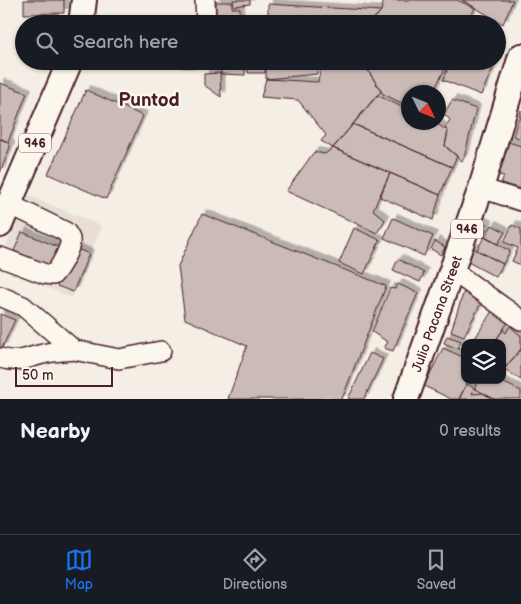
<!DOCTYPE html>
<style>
:root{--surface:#171b24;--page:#242831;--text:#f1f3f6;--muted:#9ea1a6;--line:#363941;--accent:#1a73e8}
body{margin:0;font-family:"Balsamiq Sans",sans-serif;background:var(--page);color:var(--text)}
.controls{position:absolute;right:15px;bottom:15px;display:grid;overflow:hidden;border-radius:10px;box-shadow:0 1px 4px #0004}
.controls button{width:45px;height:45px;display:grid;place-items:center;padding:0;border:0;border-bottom:1px solid var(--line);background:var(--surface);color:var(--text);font:25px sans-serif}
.compass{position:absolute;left:401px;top:85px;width:45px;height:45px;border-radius:50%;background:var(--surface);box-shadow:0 1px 4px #0004;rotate:133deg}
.scale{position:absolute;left:15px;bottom:12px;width:98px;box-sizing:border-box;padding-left:5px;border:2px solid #4a1f2b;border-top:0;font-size:14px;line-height:18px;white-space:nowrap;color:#4a1f2b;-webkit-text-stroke:4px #fbf7ec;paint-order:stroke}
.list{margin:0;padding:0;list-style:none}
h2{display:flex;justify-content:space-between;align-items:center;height:65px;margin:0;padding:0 20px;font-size:21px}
h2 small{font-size:16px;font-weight:400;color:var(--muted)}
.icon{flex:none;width:28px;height:28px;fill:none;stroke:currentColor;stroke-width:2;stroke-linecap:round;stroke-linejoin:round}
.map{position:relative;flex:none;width:521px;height:399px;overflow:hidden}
.search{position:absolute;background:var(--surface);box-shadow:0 1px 4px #0004;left:15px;right:15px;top:15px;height:55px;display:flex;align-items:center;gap:12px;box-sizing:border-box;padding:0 18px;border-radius:28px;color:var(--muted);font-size:19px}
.sheet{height:135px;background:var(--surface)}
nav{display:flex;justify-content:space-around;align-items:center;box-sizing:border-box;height:70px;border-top:1px solid var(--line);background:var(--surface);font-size:14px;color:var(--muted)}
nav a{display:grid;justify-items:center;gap:2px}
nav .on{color:var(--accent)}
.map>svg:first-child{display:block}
</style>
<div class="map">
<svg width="521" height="399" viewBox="0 0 521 399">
<defs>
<filter id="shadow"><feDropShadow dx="4.5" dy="-4.5" stdDeviation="0" flood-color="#0004"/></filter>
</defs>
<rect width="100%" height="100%" fill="#f4eee4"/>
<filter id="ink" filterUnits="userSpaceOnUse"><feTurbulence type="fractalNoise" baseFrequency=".02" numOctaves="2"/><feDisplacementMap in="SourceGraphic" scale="10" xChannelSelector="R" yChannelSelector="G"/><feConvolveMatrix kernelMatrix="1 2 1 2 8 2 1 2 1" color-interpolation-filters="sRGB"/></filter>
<g filter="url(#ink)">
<!-- built -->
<path fill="#e7dfd6" d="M27,195L102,226L72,298L0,268V260Z"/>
<!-- building -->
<path fill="#cabbb6" stroke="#4a1f2b" filter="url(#shadow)" d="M24,0H64V13L24,14Z
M233,0H250V4L234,6Z
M384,0H457L475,8L467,24H369L381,11Z
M462,0H513L503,24Z
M216,2H232V8H240V24H216Z
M268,4L381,11L369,24H268Z
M181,61H199L198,68L181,67Z
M221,61H245V75L221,74Z
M248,61H265V73H248Z
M266,61H318L317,74L266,79Z
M322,61H362L381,91L333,148L321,141L326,135L298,100L261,97L266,79L318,82Z
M362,61H449L433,92H408V106L383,94Z
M451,61H496L481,95L443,80Z
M220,73L221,97L204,85V74Z
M0,83L27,93L8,142L0,138Z
M86,90L143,116L106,199L48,174Z
M377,95L408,110V122H434L448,131L445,146L457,156L452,167L353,124Z
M452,100L476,109L464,158L462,161L445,146L448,131L445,128L450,120L444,114Z
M521,110V139L513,136Z
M353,124L452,167L440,195L333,148Z
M0,139L8,142L10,147L0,173Z
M505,141L521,146V189L501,183L504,176L495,174Z
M333,148L390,173L373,210L385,220L377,233L286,191L314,152L325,154Z
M390,173L440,195L433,220L380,197Z
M202,214L386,286L342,399H228L247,346L185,319L178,266Z
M393,218L433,236L424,256L384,238Z
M479,221L488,225L484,237L474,233Z
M492,225L505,232L498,244L485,237Z
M512,225L521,229V265L512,261L518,248L504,242Z
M354,228L380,240L364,274L339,263Z
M22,232L63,249L56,268L14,251Z
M484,237L510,251L503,264L477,250Z
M435,241L445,247L441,255L431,249Z
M73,247L89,254L73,292L57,286Z
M471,247L503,264L496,277L464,260Z
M398,259L424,273L420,282L393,270Z
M398,284L418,293L393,351L384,348L388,342L372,332L390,288L395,289Z
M464,291L484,297L464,336L451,331Z
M492,311L508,322L494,343H472Z
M0,314L15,320L2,348L0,347Z
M510,326L521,336V349L504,369H502V343H494L503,330L506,333Z
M447,336L461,341L458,349L444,343Z
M443,348L465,358V380H468L459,399H451L424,386Z
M521,349V380L504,369Z
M370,353L383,359L364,399H348Z
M478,380H498L521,391V399H493L483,393L472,394Z
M467,384L483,393L494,399H459Z"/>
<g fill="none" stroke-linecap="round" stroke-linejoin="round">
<defs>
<path id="minor" d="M205,0L206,24
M481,188L521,201
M0,257L45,274L53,275C59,269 72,247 70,239C69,236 67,234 66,232L9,204
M453,271L521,320
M0,296L23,306L74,350L119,359L161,351
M0,358C21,364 27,357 47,353C56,351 65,351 74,350"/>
<path id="major" d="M81,24L84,0
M0,225L70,61
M406,399L481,188L521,56"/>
</defs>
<!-- minor casing -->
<use href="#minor" stroke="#4a1f2b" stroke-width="22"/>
<!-- major casing -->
<use href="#major" stroke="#4a1f2b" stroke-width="28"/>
<!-- minor -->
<use href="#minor" stroke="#fbf7ec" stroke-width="19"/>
<!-- major -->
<use href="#major" stroke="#fbf7ec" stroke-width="24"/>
</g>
</g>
<g text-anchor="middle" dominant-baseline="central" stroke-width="5" stroke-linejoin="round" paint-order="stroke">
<!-- shield labels -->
<g fill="#fbf7ec" stroke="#7f6065" stroke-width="1">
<rect x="19" y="133.5" width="32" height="19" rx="4"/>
<rect x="451" y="219.5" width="32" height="19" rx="4"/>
</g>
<g font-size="12" font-weight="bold" fill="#4a1f2b">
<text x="35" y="143">946</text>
<text x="467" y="229">946</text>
</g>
<!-- street labels -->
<g font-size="14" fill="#4a1f2b" stroke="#fbf7ec">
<text transform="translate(437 314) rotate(-70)">Julio Pacana Street</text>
</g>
<!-- district labels -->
<g font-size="19" font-weight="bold" fill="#4a1f2b" stroke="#fbf7ec">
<text x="149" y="100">Puntod</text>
</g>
</g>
</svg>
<div class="controls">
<button><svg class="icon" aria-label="layers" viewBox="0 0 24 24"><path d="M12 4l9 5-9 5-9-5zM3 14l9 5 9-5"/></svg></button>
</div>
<svg class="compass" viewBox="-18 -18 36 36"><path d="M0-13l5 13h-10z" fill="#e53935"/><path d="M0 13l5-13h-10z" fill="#9ea1a6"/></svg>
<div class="scale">50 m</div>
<div class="search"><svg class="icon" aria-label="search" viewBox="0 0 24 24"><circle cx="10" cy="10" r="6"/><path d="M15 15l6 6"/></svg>Search here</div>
</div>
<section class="sheet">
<h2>Nearby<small>0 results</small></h2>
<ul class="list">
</ul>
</section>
<nav>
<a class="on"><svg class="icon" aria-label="map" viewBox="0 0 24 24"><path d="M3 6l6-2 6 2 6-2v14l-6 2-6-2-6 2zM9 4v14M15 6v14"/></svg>Map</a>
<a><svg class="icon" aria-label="directions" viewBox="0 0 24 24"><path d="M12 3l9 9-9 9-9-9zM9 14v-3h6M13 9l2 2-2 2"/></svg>Directions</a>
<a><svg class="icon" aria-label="saved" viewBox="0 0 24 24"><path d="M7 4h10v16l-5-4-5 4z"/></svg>Saved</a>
</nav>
